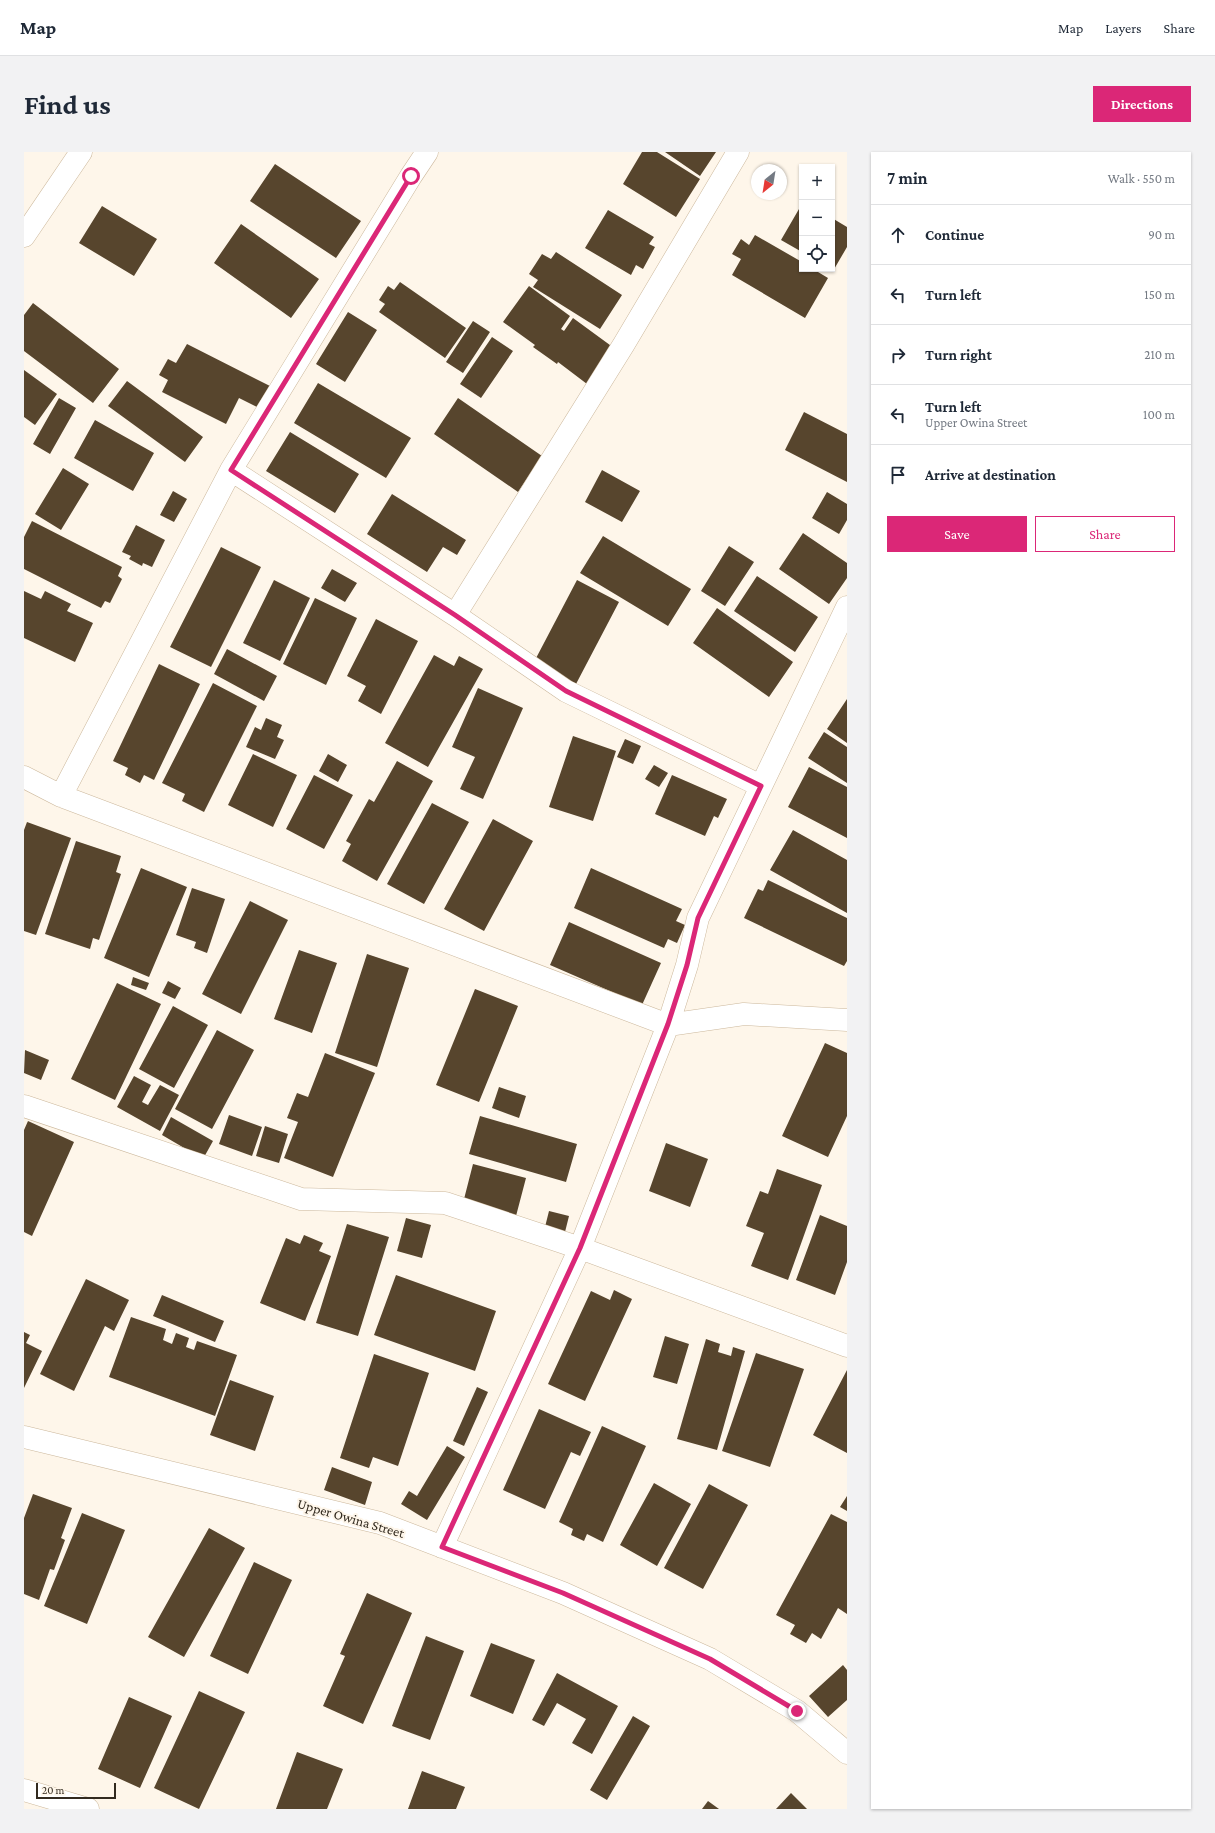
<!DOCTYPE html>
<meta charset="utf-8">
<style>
:root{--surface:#fff;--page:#f2f2f3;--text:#1f2937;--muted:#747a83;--line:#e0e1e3;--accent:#db2777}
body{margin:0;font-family:"Crimson Pro",serif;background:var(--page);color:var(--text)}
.controls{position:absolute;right:12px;top:12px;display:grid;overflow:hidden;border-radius:0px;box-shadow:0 1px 3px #0004}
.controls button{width:36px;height:36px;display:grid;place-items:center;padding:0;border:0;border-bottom:1px solid var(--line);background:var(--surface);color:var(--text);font:20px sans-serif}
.compass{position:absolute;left:727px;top:12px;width:36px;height:36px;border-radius:50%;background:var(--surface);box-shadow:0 1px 3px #0004;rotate:210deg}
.scale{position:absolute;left:12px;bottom:10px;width:80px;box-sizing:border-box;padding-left:4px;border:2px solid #322a1f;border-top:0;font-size:11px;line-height:14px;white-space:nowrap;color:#322a1f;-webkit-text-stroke:3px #fef6ea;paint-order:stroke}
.stop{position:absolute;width:12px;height:12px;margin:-9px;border:3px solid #db2777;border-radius:50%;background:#fff}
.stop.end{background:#db2777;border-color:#fff;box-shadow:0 1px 4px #0008}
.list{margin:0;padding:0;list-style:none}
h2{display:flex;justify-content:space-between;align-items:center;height:52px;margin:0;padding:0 16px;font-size:17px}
h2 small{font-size:13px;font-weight:400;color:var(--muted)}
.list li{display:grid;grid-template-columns:26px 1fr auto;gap:12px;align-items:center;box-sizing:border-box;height:60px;padding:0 16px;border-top:1px solid var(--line)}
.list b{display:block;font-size:15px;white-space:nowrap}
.list p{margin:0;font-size:13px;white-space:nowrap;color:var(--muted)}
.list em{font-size:13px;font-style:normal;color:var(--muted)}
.actions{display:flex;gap:8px;padding:12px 16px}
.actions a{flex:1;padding:9px 0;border:1px solid var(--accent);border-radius:0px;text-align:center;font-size:14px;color:var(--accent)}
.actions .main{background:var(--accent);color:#fff}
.icon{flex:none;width:22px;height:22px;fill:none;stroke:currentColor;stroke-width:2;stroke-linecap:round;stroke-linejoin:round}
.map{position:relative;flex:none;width:823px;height:1657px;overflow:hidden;border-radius:0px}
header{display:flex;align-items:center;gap:24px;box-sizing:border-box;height:56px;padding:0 20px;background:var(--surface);border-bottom:1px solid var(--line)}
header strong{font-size:19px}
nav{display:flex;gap:22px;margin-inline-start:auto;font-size:14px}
.intro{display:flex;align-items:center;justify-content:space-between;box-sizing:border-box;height:96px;padding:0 24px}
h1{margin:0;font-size:28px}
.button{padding:10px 18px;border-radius:0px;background:var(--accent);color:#fff;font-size:14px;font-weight:700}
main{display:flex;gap:24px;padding:0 24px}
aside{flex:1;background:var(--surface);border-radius:0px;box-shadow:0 1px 3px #0004}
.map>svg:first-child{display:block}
</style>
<header>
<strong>Map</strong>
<nav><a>Map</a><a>Layers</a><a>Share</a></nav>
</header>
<div class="intro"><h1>Find us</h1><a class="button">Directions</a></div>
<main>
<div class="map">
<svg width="823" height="1657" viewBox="0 0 823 1657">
<rect width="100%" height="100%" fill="#fef6ea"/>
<!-- building -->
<path fill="#57452d" d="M618,0H633L676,27L652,65L599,32Z
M641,0H692L676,24Z
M251,12L337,69L312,106L226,49Z
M78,54L133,87L110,124L55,91Z
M775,57L778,59V100L757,88Z
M584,58L630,85L625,92L631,95L619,117L612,113L607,123L561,96Z
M808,66L823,75V95L809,119L808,118Z
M217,72L295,127L267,166L190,111Z
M731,83L778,110V117H789L804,126L781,166L708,123L717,107L708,102L717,87L725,93Z
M532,100L598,143L576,177L509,135L514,128L505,122L518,102L527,107Z
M376,130L442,176L421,206L355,160L361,152L355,148L364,134L370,138Z
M505,134L546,164L537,177L540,179L549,166L590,196L563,232L534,210L533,212L509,195L511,193L479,170Z
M9,151L95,217L69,251L0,199V163Z
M324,160L353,178L321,230L292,212Z
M449,169L466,180L439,221L422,210Z
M468,185L489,199L457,246L436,232Z
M163,192L246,234L235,256L215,246L202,272L138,240L144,228L135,223L144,207L152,211Z
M0,218L33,242L11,273L0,265Z
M103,229L179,285L161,310L84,254Z
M294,231L387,286L362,326L270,271Z
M35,246L52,256L26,302L9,292Z
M434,246L518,304L494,340L410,282Z
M780,260L823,282V330L761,298Z
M71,268L130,301L109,339L50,306Z
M266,280L335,322L311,361L242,319Z
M39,316L65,332L37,378L11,362Z
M578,318L616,339L598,370L561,350Z
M149,339L163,347L150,370L136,363Z
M803,340L823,352V368L815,382L788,366Z
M368,342L442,388L433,403L419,395L403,420L343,382Z
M8,369L98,415L94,424L98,427L86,451L81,449L77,456L0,417V385Z
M112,373L141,388L128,415L119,411L118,414L105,407L107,404L98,400Z
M779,381L823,411V426L805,452L755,417Z
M579,384L667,437L644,474L556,421Z
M705,394L730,410L701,454L677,439Z
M197,395L237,415L187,515L146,495Z
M308,417L333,431L321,450L297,436Z
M733,424L794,465L771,500L710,459Z
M250,428L286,446L256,509L219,491Z
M553,428L595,450L552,532L510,510Z
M0,439L17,447L21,439L47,452L43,459L69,471L51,510L0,486Z
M291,446L333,466L302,533L259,512Z
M693,456L769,510L745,545L669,491Z
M352,467L394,489L357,562L334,549L342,534L323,524Z
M203,497L253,524L240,549L190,522Z
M410,503L430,514L435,504L459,517L404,615L361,591Z
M135,512L176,532L130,628L120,623L116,631L101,623L104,616L89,609Z
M189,531L233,554L180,660L158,649L161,642L138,631Z
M454,536L499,556L459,647L436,637L451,605L428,595Z
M823,547V591L803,577Z
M242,566L258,573L253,585L260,588L251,607L222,595L231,575L237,578Z
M800,580L823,595V631L784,606Z
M549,584L592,599L569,669L525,655Z
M601,587L617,594L609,612L593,605Z
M229,602L273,623L249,675L204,653Z
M304,602L323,613L314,630L295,619Z
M373,609L409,629L353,729L318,709L327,692L322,689L345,647L350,650Z
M630,613L644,621L635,635L621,627Z
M785,615L823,635V686L764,655Z
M290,623L329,643L300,697L262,677Z
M648,623L703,647L694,666L690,664L681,684L631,662Z
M408,651L445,670L400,752L363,732Z
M469,667L509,689L460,779L420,757Z
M3,670L47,686L12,783L0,779V678Z
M769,678L823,708V761L746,718Z
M52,689L97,704L92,720L97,722L75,788L69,786L66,797L21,782Z
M117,716L163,735L125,825L80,806Z
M567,716L658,757L652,769L661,773L653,791L644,787L640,796L550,756Z
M744,728L823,766V809L820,814L720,766L734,737L739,739Z
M168,736L201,747L183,801L170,796L172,790L152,783Z
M226,749L264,768L217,862L178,842Z
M545,770L637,811L618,853L526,813Z
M275,798L313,811L288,881L250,867Z
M343,802L385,816L353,915L311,901Z
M109,825L125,831L122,838L107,833Z
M144,829L157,836L151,847L138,841Z
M93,831L137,852L91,948L47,927Z
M451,837L494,854L455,950L412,933Z
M149,854L184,873L150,936L115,917Z
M193,878L230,898L188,977L151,957Z
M801,891L823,901V964L804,1005L758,984Z
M1,898L25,908L17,928L0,921Z
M301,901L351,921L309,1025L260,1006L274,970L263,966L273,941L284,945Z
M110,924L127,933L118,950L124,953L136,933L155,943L136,979L93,955Z
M475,935L502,944L495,966L468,956Z
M205,963L238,975L228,1004L195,992Z
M456,964L553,992L542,1030L445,1002Z
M147,965L189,989L179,1007L138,983Z
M4,969L50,990L8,1084L0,1080V978Z
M241,974L264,982L255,1011L232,1004Z
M642,991L684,1007L666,1055L625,1039Z
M449,1012L502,1026L492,1064L439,1051Z
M753,1017L798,1033L764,1128L727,1114L740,1081L722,1074L736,1039L744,1042Z
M525,1059L545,1064L540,1084L520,1079Z
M796,1063L823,1074V1110L811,1143L772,1128Z
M382,1066L407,1073L398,1106L373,1099Z
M323,1072L365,1085L334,1184L292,1171Z
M280,1083L299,1091L295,1099L307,1104L281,1169L236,1151L262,1086L276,1092Z
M372,1123L472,1159L451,1219L350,1183Z
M62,1127L105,1148L90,1179L81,1174L50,1239L16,1222Z
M590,1138L608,1147L561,1249L524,1232L567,1139L586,1148Z
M138,1143L200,1169L191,1190L129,1164Z
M107,1165L142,1177L139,1188L148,1192L152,1181L165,1186L162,1195L170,1198L173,1189L213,1203L191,1264L85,1225Z
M0,1180L6,1183L2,1191L18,1199L0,1236Z
M641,1184L665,1192L653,1232L629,1225Z
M682,1187L696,1192L694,1200L707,1204L709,1195L721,1199L693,1298L653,1287Z
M732,1201L780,1217L746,1315L698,1299Z
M350,1202L405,1221L374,1314L349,1305L345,1316L316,1306Z
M823,1218V1301L789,1283Z
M206,1228L250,1244L231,1299L186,1283Z
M453,1235L464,1240L440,1294L429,1289Z
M515,1257L567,1280L556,1304L547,1300L521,1357L479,1338Z
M578,1274L622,1294L579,1390L563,1382L560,1389L547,1383L549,1377L535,1370Z
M423,1294L441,1305L403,1368L377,1352L385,1339L393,1344Z
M308,1315L348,1330L341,1353L300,1338Z
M630,1331L667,1352L633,1414L596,1393Z
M685,1332L724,1353L679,1437L640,1416Z
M9,1342L48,1356L37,1386L41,1388L30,1418L26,1417L15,1448L0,1442V1366Z
M823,1344V1359L816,1355Z
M58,1361L101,1378L63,1472L20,1454Z
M807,1362L823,1370V1462L814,1456L797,1487L788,1481L782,1491L766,1482L771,1473L752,1463Z
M185,1376L221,1396L160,1505L124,1485Z
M230,1410L268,1428L224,1522L186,1504Z
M343,1441L388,1461L339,1572L299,1554L321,1504L316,1502Z
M402,1484L440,1499L406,1588L368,1574Z
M467,1491L511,1508L489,1562L446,1544Z
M819,1513L823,1518V1548L804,1565L785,1544Z
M533,1521L594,1554L568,1602L548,1591L562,1567L533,1551L520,1574L508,1568Z
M175,1539L221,1560L175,1657L130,1636Z
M105,1545L148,1564L116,1636L74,1617Z
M609,1564L626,1574L583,1648L566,1638Z
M273,1600L319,1617L303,1657H252Z
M398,1619L441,1635L432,1657H384Z
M767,1641L783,1657H752Z
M684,1649L695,1657H678Z"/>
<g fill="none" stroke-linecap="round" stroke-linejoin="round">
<defs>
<path id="street" d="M0,84L57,0
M207,318L431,463L542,539L737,634
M431,463L600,192L714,0
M0,625L37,644L644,873L720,862L823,868
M37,644L207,318L387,24L403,0
M0,954L277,1047L421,1051L556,1096L823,1194
M0,1285L356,1371L539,1441L686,1507L773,1559L823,1601
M418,1395L556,1096L644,873L663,813L674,766L823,455
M0,1638L64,1657"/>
</defs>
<!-- street casing -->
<use href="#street" stroke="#ccb89c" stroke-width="23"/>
<!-- street -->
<use href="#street" stroke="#fff" stroke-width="22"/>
</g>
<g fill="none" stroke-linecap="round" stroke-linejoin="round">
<!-- route -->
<path stroke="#db2777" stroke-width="5" d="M387,24L207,318L431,463L542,539L737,634L674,766L663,813L644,872L556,1096L418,1395L539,1441L686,1507L773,1559"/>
</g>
<g text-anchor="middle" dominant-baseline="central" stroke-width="4" stroke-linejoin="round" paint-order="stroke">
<!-- street labels -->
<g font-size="14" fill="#322a1f" stroke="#fef6ea">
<text transform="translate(327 1366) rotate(16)">Upper Owina Street</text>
</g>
</g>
</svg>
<div class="controls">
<button>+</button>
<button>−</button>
<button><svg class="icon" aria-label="locate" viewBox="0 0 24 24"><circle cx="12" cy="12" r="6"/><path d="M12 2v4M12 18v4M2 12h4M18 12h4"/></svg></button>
</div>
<svg class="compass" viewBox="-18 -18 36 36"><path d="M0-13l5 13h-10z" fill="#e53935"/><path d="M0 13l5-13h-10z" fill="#747a83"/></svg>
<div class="scale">20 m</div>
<div class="stop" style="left:387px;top:24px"></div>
<div class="stop end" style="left:773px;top:1559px"></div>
</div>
<aside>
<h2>7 min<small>Walk · 550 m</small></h2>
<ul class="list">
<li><svg class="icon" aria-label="ahead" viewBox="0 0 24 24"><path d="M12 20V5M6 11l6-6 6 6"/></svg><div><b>Continue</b></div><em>90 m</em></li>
<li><svg class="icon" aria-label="left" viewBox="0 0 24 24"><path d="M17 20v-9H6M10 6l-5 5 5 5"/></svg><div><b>Turn left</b></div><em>150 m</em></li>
<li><svg class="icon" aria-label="right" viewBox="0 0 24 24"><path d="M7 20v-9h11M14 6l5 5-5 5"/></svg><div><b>Turn right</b></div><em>210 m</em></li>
<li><svg class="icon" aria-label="left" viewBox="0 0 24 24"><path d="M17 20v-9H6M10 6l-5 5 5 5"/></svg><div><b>Turn left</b><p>Upper Owina Street</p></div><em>100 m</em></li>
<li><svg class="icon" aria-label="arrive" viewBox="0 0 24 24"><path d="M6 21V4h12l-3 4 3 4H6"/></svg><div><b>Arrive at destination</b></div></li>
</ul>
<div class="actions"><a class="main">Save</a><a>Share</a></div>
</aside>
</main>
